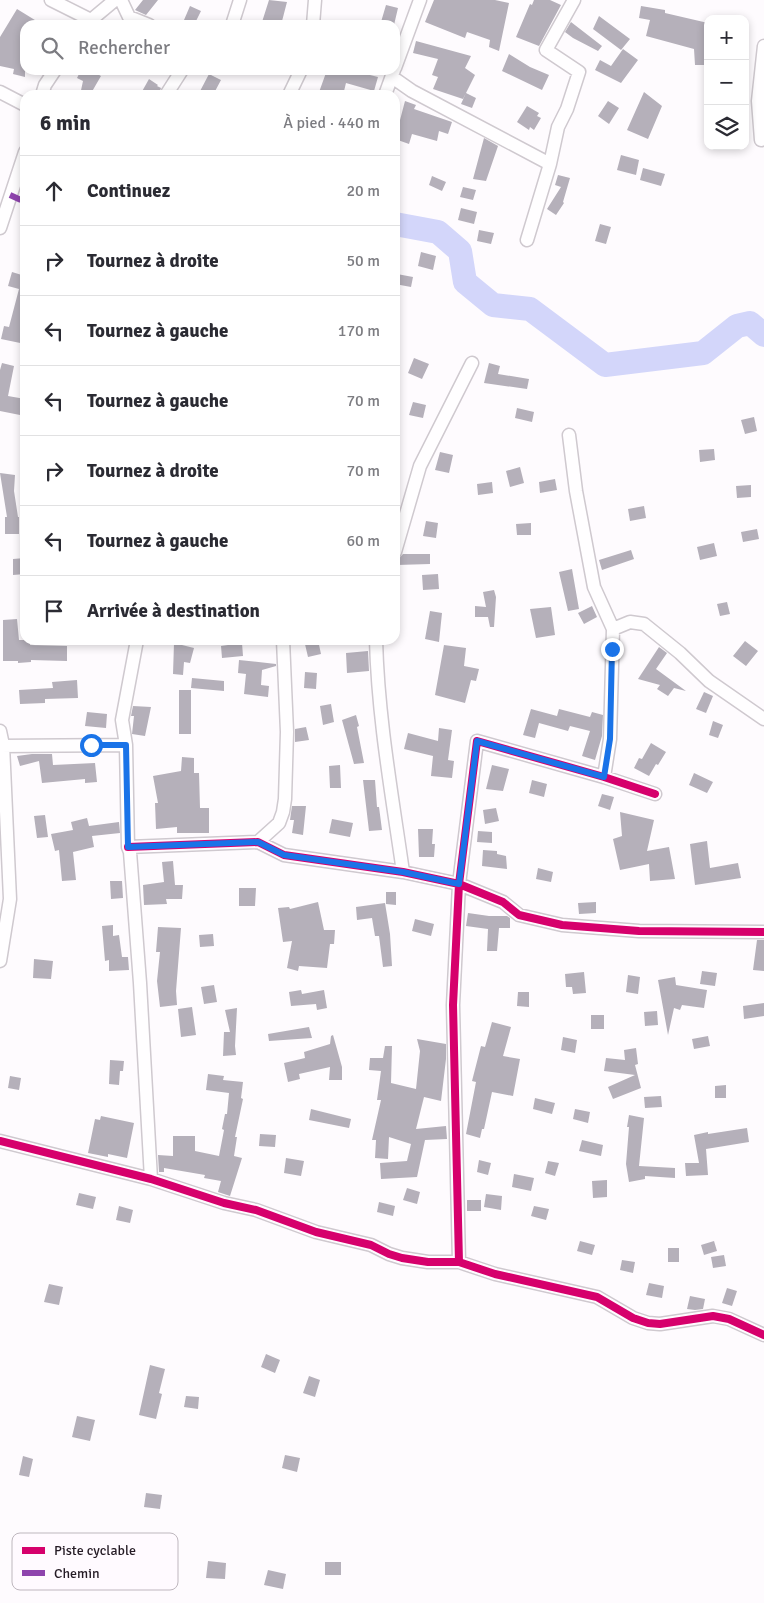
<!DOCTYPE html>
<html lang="fr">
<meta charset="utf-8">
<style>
:root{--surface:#fff;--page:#f7f7f7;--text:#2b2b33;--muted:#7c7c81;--line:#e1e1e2}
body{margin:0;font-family:Signika,sans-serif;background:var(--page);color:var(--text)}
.controls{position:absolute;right:15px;top:15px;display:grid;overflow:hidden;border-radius:10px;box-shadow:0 2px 8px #0003}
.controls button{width:45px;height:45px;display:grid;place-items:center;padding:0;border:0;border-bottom:1px solid var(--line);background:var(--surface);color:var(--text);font:25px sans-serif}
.stop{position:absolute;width:15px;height:15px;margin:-11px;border:4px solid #1a73e8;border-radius:50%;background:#fff}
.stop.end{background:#1a73e8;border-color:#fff;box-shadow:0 1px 5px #0008}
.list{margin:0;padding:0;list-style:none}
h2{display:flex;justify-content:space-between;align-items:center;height:65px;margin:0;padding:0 20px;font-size:21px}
h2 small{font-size:16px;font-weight:400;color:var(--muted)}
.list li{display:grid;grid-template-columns:32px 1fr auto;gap:15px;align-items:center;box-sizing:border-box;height:70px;padding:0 20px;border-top:1px solid var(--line)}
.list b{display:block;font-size:19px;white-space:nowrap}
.list em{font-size:16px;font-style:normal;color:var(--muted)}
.icon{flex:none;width:28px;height:28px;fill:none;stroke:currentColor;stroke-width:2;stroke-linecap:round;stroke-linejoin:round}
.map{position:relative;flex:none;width:764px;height:1603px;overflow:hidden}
.search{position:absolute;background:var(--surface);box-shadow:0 2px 8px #0003;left:20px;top:20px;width:380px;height:55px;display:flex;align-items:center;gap:12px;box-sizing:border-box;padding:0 18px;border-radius:15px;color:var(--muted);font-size:19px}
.panel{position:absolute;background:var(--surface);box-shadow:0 2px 8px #0003;left:20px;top:90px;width:380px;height:555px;border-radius:15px}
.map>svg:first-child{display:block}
</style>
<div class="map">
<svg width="764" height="1603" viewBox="0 0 764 1603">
<rect width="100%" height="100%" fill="#fefbfe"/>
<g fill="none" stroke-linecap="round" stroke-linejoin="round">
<!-- river -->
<path stroke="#d3d6fa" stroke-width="24" d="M395,224L438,232L460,251L465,282L493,305L530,309L605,365L703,353L737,326L750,323L764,335"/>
</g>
<!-- building -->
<path fill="#b5b0ba" d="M143,0H158L146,15L135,10Z
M269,0L287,2L281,25H270L262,22Z
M434,0H495L509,3L499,51L489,47L490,40L467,32L465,38L425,22Z
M534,0H550L561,5L539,46L516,37L530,4L532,5Z
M386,5L398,8L394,25L381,22Z
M190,6L201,11L194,25L184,20Z
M641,6L665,10V13L708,23V65H695L694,49L646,36L650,20L639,18Z
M17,9L43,25H25V77L13,74L14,69L0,66V37Z
M599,16L630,39L621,50L593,29Z
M571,22L602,46L598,51L573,38L565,32Z
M416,41L471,56L465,68L475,75L463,99L433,89L438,77L432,75L438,59L413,53Z
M623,49L638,60L621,83L595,70L600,60L611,66Z
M509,54L530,67L549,75L542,90L502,71Z
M81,70H90L101,76L90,95H80L83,81L77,78Z
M327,70H364L371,72L370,75L378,77L374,91L346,83L343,95H318Z
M209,74L221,80L213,95H198Z
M149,79L158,85L157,86L161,88L158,95H140Z
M644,92L662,106L648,139L627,130Z
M466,93L476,98L472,108L461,104Z
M405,101L416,105L414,109L452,122L448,134L439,131L437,141L412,134L409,144L395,139Z
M608,101L619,108L609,124L598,116Z
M527,106L539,113L537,116L541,118L534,130L530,127L529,130L517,122Z
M484,138L498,146L486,181L473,179Z
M621,155L639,160L636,175L617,170Z
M643,168L665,174L661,186L640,180Z
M558,175L570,178L563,202L564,203L556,215L547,209L561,187L555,185Z
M432,176L446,182L442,191L429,185Z
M463,187L476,190L473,200L460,197Z
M461,208L477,212L474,224L458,220Z
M600,224L611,227L606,244L595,241Z
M479,230L494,233L491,244L477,241Z
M421,252L436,256L433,270L418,266Z
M12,272L25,276V344L1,339L4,326L9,327L19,289L8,286Z
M397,274L413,277L411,287L395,284Z
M414,358L429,364L422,379L408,373Z
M2,363L14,366L8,396L25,399V416L0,411V370Z
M489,363L500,366L498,374L529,379L527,389L484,383Z
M413,402L426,405L423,418L409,415Z
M517,408L534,412L532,422L515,418Z
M754,417L757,431L745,434L741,420Z
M714,449L715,460L700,462L699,450Z
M440,452L453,455L449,473L435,470Z
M520,467L524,483L510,487L506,471Z
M0,473L15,475L14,491L18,517H19V534H5V517H7Z
M555,479L557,490L540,493L539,482Z
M492,482L493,493L478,495L477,484Z
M751,485V497L737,498L736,486Z
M644,506L646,518L630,521L628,509Z
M426,521L438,523L436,538L423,536Z
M531,523V535H517L516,524Z
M757,529L759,539L743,542L741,532Z
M714,543L717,556L700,560L697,547Z
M631,550L634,559L602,570L599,560Z
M403,554H430V564L397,565V560Z
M25,558V574L13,575V559Z
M572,569L579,609L568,611L559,572Z
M438,574L439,589L423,590L422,575Z
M494,590L496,597L494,627H490L488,617H475V606L486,607L483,592Z
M727,602L730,614L720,616L717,604Z
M592,606L597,617L584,624L578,613Z
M551,607L555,635L536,638L530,609Z
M430,611L442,613L439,642L425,639Z
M17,619L19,640H30V645L67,646V661L31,660V662L18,663V661H3V620Z
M304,640H318L321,654L308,657Z
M745,641L758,651L746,666L733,656Z
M174,643L194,648L190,663L184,662L183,675L173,674Z
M242,643L243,656L222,658L221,646Z
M444,645L466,648L464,666L479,669L476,681L471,680L465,703L435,695Z
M659,647L667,653L656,669L686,691L674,688L668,696L657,689L660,685L638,679Z
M368,651L369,671L347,673L346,653Z
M239,660L276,664V666L262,670L261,685L269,686L268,697L244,694L246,674L238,673Z
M305,672L317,673L316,689L304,688Z
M192,678L224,681V691L191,688Z
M77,680L78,698L45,699V703L20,704L19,690L53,688L52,682Z
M179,690H191V734H179Z
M704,692L713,696L706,713L696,709Z
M331,704L334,722L323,725L320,706Z
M133,706L151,707L145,736L132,734L134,716H131Z
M531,709L557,716L559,709L590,717L592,712L603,715L602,736L595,760L582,756L590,731L570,726L568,731L539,723L535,738L523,735Z
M87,712L107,714L106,728L85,726Z
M356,715L359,726L357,727L364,763L354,764L342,720Z
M713,721L723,725L718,738L709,735Z
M306,727L309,740L295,742V729Z
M439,728L452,730L448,760L454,761L452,778L431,776L433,756L404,749L408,733L438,741Z
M651,743L666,752L658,765L656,764L649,776L634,768L639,758L642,759Z
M32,754H52L53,765L95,763L97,782L85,783V779L42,783L39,761L20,766L17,756Z
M182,757L194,758V773H199L200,808H209V833H177V827L156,829L155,803H158L153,776L181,771Z
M340,765L341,788H330L329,766Z
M492,765L509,769L503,791L486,789Z
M694,773L713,782L707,793L689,785Z
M363,780H375L377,807H379L382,830L369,831Z
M532,780L547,784L544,797L529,793Z
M602,794L614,797L610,810L598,806Z
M292,806H306L303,835L292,833L294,820H290Z
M496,808L499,821L485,824L483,810Z
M620,812L654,820L647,851L669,847L675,879L650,881L649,864L620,870L613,839L622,836Z
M45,815L48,837L37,838L34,816Z
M87,818L89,826L119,822L120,833L92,836L94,847L73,852L76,880L62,881L59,850L55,851L51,834L73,830L71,822Z
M332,819L353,823L350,837L329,833Z
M418,829H433L432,844H435L434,857H419Z
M478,831L492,832V843L477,842Z
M707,841L710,868L738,863L741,878L695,885L690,844Z
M483,850L497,851V854L506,856L507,869L482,866Z
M173,861L175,885H183L182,899H166L167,904L144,905L143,885L164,882L162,862Z
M538,868L553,872L551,882L536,879Z
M110,881H122L123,898L111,899Z
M239,888H256L255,906H239Z
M386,892H396V905L386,904Z
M318,902L324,930H335L334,944H330L327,968L299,966L298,971L287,968L292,941L283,942L278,908L289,907L290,909Z
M596,902V913L579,914L578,903Z
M385,903L390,934L392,966L383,967L379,936H375L372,918L357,920L356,907Z
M468,913L489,916H507L510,918V928H499L497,951H487L488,929L466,926Z
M415,919L434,924L431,936L412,931Z
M113,925V936L119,935L122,957H128L129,970L109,971V960L105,961L102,926Z
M158,927L181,928L176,991L177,1005L160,1007L157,981L160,952H156Z
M213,934L214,946L200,947L199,935Z
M757,940H764V971L753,970Z
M34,959L53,961L51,979L33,978Z
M702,971L717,973L715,986L700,984Z
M584,972L586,993L573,994L572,987H566L565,974Z
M628,975L640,977L638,994L626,992Z
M675,977L676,985L707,990L704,1008L682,1005L680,1010L674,1008L668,1035L658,980Z
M214,985L217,1002L204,1004L201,987Z
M301,990L302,994L324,990L327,1008L317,1010L316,1004L291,1006L289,992Z
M518,992H529V1007L517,1006Z
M764,1003V1016L744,1019L743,1006Z
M192,1007L196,1035L181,1037L178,1009Z
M237,1008L235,1046L236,1055L223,1056L224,1032H230L225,1010Z
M657,1011L658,1025L645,1026L644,1012Z
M591,1015H604V1029H591Z
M492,1022L511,1027L503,1056L520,1059L513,1096L492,1092L484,1129H482L480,1138L466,1134L476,1082L472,1081L481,1046L485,1047Z
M309,1027L312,1038L269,1041L268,1034Z
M333,1035L342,1067V1080H329L330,1067L299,1074L300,1079L288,1082L284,1063L305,1058L304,1052L330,1044L331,1036Z
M708,1036L710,1046L694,1049L692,1039Z
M563,1037L577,1040L575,1053L561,1050Z
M417,1039L446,1044V1059L441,1101L424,1097L416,1129L446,1126L447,1139L425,1140L417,1177L381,1179L380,1163L407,1161L411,1144L389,1137L388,1159L375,1158L376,1140H372L381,1100H377L381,1071L369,1070L370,1058H383L385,1046H392L391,1083L416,1089L420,1051Z
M636,1048L638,1064L635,1065L641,1088L613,1099L608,1087L635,1075L604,1071L606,1058L625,1060L624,1050Z
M110,1060L124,1061L123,1071H120L119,1085L109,1084Z
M208,1074L224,1076L223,1080L243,1082L241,1098L243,1099L235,1137H237L234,1156L242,1158L230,1196L218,1192L221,1181L204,1178L205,1175L164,1168V1172H159L158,1155L173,1156V1136H195V1151L219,1156L224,1130L222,1129L225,1114H227L229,1093L206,1090Z
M10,1076L21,1078L19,1090L8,1088Z
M726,1085V1098H715V1086Z
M661,1096L662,1107L645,1108L644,1097Z
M535,1098L555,1103L552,1114L533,1109Z
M311,1109L351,1119L349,1128L309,1120Z
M575,1109L590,1112L588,1123L573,1119Z
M629,1115L644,1118L639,1166L675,1168V1178L645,1176V1179L629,1182L626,1164L629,1127H627Z
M101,1116L134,1123L127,1158L108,1154V1157L88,1153L95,1119L100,1120Z
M747,1128L749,1142L706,1149L708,1175L686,1176L685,1163H699L694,1135L708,1132V1134Z
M260,1134L276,1135L275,1147L259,1146Z
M582,1140L603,1145L601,1156L579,1151Z
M286,1158L304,1161L301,1176L284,1173Z
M479,1160L491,1163L488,1175L477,1172Z
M548,1161L559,1163L555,1176L545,1173Z
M514,1174L534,1178L531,1191L512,1187Z
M607,1180V1197L593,1198L592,1181Z
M407,1188L420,1192L417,1204L403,1200Z
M79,1193L96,1197L93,1209L76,1205Z
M486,1194L502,1196L501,1210L484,1207Z
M467,1200H481V1211H467Z
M379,1202L395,1206L393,1216L377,1212Z
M119,1206L133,1210L130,1223L116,1220Z
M534,1206L549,1209L546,1220L531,1216Z
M580,1241L595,1245L592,1255L577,1251Z
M714,1241L717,1251L704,1255L701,1245Z
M668,1248H679V1262H668Z
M724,1255L726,1266L713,1268L711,1257Z
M622,1260L635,1262L633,1273L620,1270Z
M649,1283L664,1286L662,1298L646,1295Z
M49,1284L63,1287L59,1305L44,1302Z
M727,1288L737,1291L732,1306L722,1303Z
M690,1296L705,1299L703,1309L695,1310L687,1309Z
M266,1354L280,1360L275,1373L261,1367Z
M150,1365L165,1369L159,1393L162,1394L156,1419L139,1415Z
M309,1376L320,1380L315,1397L303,1393Z
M186,1396L199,1397L198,1409L184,1407Z
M77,1416L95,1420L90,1441L72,1437Z
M285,1455L300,1458L297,1472L282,1468Z
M23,1456L33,1459L29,1477L19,1475Z
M146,1493L162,1495L160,1509L144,1507Z
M208,1561L226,1563L225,1579L206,1578Z
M325,1562H341V1575H325Z
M268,1570L286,1574L283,1589L264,1585Z"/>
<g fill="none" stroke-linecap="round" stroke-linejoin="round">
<defs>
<path id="minor" d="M51,0L91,20
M121,0L129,17L149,25
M87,25L91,20L115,0
M232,25L240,0
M313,25L315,0
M395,68L420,0
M392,77L412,91L550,164
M0,92L25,105
M42,95L45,85L55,70
M166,95L182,70
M289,95L301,70
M385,95L394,70
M761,140L758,101L764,46
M0,228L25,152
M527,240L550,164L558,127L567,109L579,72L546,50L574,0
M569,435L576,491L594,587L613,629L610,739L604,777
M395,552L420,466L472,363
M613,629L630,622L644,624L680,653L709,681L764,719
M137,640L122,720L126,745L128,847L130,852L140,983L151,1179
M376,640C378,718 392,795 403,872
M0,731L3,745L10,899L0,961
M0,746L126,745
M258,842L279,823L283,812L285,799L287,732L283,640
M128,847L258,842L284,855L403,872L459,884L503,902L519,915L562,925L639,931L764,932
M0,1141L151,1179L224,1203L256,1210L316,1232L371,1245L389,1254L402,1258L428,1262H459L495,1274L597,1297L633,1318L648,1323L660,1324L713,1316L729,1319L764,1335
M459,1262L453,1005L459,884L477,741L604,777L655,794"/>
</defs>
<!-- minor casing -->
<use href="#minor" stroke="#cfc9cf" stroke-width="15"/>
<!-- minor -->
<use href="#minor" stroke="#fffeff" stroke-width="12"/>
<!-- quiet -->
<path stroke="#8e44ad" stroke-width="6" stroke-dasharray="12 6" stroke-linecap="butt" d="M10,195L25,202"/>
<defs>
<path id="cycleway" d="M128,847L258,842L284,855L403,872L459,884L503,902L519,915L562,925L639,931L764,932
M0,1141L151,1179L224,1203L256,1210L316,1232L371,1245L389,1254L402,1258L428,1262H459L495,1274L597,1297L633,1318L648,1323L660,1324L713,1316L729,1319L764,1335
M459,1262L453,1005L459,884L477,741L604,777L655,794"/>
</defs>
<!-- cycleway casing -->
<use href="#cycleway" stroke="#fffaff" stroke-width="11"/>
<!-- cycleway -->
<use href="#cycleway" stroke="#d6006c" stroke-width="8"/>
</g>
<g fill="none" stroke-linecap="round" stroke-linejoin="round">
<!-- route -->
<path stroke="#1a73e8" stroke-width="6" d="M91,745H126L128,847L258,842L284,855L403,872L459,884L477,741L604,777L610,739L612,649"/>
</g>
<!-- legend -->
<rect x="12" y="1533" width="166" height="57" rx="8" fill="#fffaff" stroke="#beb7be" stroke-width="1"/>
<rect x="22" y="1547" width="23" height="7" fill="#d6006c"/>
<rect x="22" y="1570" width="23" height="6" fill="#8e44ad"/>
<g font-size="14" fill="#251b25">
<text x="54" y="1555">Piste cyclable</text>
<text x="54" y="1578">Chemin</text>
</g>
</svg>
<div class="controls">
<button>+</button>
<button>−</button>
<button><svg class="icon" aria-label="layers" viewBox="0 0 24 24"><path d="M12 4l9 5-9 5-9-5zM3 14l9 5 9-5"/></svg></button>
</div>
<div class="stop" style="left:91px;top:745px"></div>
<div class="stop end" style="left:612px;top:649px"></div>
<div class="search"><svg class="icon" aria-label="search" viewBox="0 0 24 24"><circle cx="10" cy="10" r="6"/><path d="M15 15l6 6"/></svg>Rechercher</div>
<section class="panel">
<h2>6 min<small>À pied · 440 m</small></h2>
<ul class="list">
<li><svg class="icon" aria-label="ahead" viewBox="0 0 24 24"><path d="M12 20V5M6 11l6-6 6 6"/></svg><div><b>Continuez</b></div><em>20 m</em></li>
<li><svg class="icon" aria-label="right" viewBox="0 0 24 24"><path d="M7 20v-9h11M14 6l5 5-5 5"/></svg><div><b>Tournez à droite</b></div><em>50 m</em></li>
<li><svg class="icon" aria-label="left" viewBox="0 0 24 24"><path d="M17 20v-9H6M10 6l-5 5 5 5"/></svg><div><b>Tournez à gauche</b></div><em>170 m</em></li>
<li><svg class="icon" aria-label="left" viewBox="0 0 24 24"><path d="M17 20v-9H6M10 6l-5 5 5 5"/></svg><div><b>Tournez à gauche</b></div><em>70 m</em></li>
<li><svg class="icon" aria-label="right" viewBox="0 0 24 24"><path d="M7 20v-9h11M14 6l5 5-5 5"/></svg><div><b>Tournez à droite</b></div><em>70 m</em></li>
<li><svg class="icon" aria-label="left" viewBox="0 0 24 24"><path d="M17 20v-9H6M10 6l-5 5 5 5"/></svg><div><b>Tournez à gauche</b></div><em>60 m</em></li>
<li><svg class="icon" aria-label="arrive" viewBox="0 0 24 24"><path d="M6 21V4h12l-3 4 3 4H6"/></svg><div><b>Arrivée à destination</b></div></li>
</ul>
</section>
</div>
